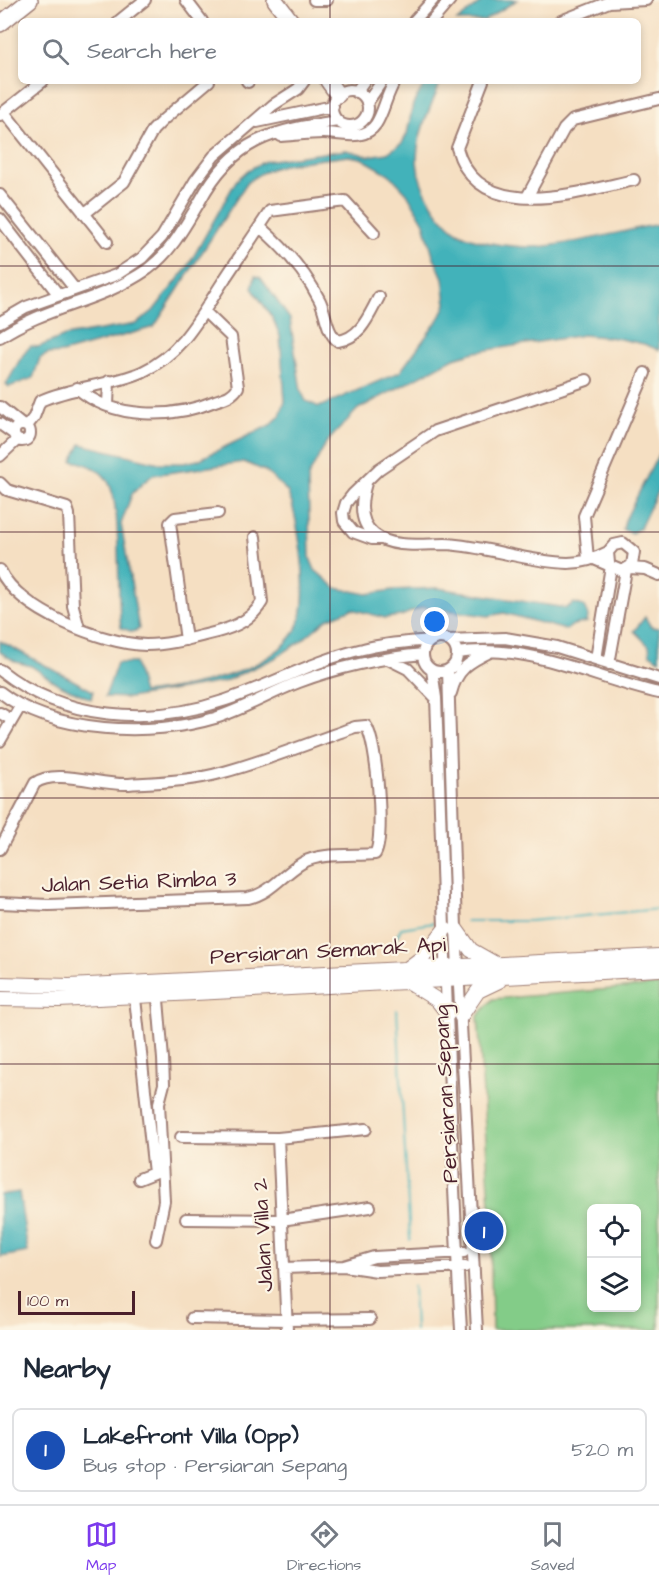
<!DOCTYPE html>
<meta charset="utf-8">
<style>
:root{--surface:#fff;--page:#f6f6f7;--text:#1f2937;--muted:#747a83;--line:#e0e1e3;--accent:#7c3aed}
body{margin:0;font-family:"Architects Daughter",sans-serif;background:var(--page);color:var(--text)}
.controls{position:absolute;right:18px;bottom:18px;display:grid;overflow:hidden;border-radius:9px;box-shadow:0 3px 9px #0003}
.controls button{width:54px;height:54px;display:grid;place-items:center;padding:0;border:0;border-bottom:2px solid var(--line);background:var(--surface);color:var(--text);font:30px sans-serif}
.scale{position:absolute;left:18px;bottom:15px;width:117px;box-sizing:border-box;padding-left:6px;border:3px solid #4a1f2b;border-top:0;font-size:16px;line-height:21px;white-space:nowrap;color:#4a1f2b;-webkit-text-stroke:4px #fcf5e5;paint-order:stroke}
.you{position:absolute;left:435px;top:622px;width:21px;height:21px;margin:-15px;border:4px solid #fff;border-radius:50%;background:#1a73e8;box-shadow:0 0 0 9px #1a73e833}
.badge{display:grid;place-items:center;width:39px;height:39px;border-radius:50%;background:var(--accent);color:#fff;font-size:20px;font-weight:700}
.pin{position:absolute;translate:-50% -50%;border:3px solid #fff;box-shadow:0 2px 6px #0006}
.list{margin:0;padding:0;list-style:none}
h2{display:flex;justify-content:space-between;align-items:center;height:78px;margin:0;padding:0 24px;font-size:26px}
h2 small{font-size:20px;font-weight:400;color:var(--muted)}
.list li{display:grid;grid-template-columns:39px 1fr auto;gap:18px;align-items:center;box-sizing:border-box;height:84px;margin:0 12px 12px;padding:0 12px;border:2px solid var(--line);border-radius:9px}
.list b{display:block;font-size:22px;white-space:nowrap}
.list p{margin:0;font-size:20px;white-space:nowrap;color:var(--muted)}
.list em{font-size:20px;font-style:normal;color:var(--muted)}
.icon{flex:none;width:33px;height:33px;fill:none;stroke:currentColor;stroke-width:2;stroke-linecap:round;stroke-linejoin:round}
.map{position:relative;flex:none;width:659px;height:1330px;overflow:hidden}
.search{position:absolute;background:var(--surface);box-shadow:0 3px 9px #0003;left:18px;right:18px;top:18px;height:66px;display:flex;align-items:center;gap:15px;box-sizing:border-box;padding:0 21px;border-radius:9px;color:var(--muted);font-size:22px}
.sheet{height:174px;background:var(--surface)}
nav{display:flex;justify-content:space-around;align-items:center;box-sizing:border-box;height:84px;border-top:2px solid var(--line);background:var(--surface);font-size:16px;color:var(--muted)}
nav a{display:grid;justify-items:center;gap:3px}
nav .on{color:var(--accent)}
.map>svg:first-child{display:block}
</style>
<div class="map">
<svg width="659" height="1330" viewBox="0 0 659 1330">
<rect width="100%" height="100%" fill="#fcf5e5"/>
<filter id="ink" filterUnits="userSpaceOnUse"><feTurbulence type="fractalNoise" baseFrequency=".0167" numOctaves="2"/><feDisplacementMap in="SourceGraphic" scale="12" xChannelSelector="R" yChannelSelector="G"/><feConvolveMatrix kernelMatrix="1 2 1 2 8 2 1 2 1" color-interpolation-filters="sRGB"/></filter>
<filter id="wash" filterUnits="userSpaceOnUse"><feTurbulence type="fractalNoise" baseFrequency=".008" numOctaves="4" result="noise"/><feDisplacementMap in="SourceGraphic" scale="24" xChannelSelector="R" yChannelSelector="G"/><feGaussianBlur stdDeviation="1.35" result="paint"/><feColorMatrix in="noise" values="0 0 0 0 0 0 0 0 0 0 0 0 0 0 0 0 0 1.4 0 .05"/><feComposite in="paint" operator="in"/></filter>
<g filter="url(#wash)">
<rect width="100%" height="100%" fill="#f5dfc2"/>
<!-- green -->
<path fill="#83cc88" stroke="#66765a" stroke-width="1.5" fill-rule="evenodd" d="M659,985V1330H492L490,1205L478,1016L493,999ZM592,1208H636V1308H592Z"/>
<!-- water -->
<path fill="#42b2ba" stroke="#466872" stroke-width="1.5" d="M484,0H517L484,21H457Z
M426,81H441C431,107 413,140 418,169C421,190 439,219 456,231C476,244 522,249 546,246C584,242 622,231 659,224V350L644,344L615,338L583,335L475,352L454,358L358,409L326,443L308,477L310,558L315,570L336,588L367,594L393,590L438,588L566,608L574,603L584,606L588,616L587,622L573,625L566,630L504,613L488,616L423,607L401,616L385,618L352,609L327,619L300,642L275,658L223,682L129,698L105,697L117,663H135L143,693C188,688 271,673 296,630C311,604 300,534 292,504L287,491L265,471L244,462L153,475L143,483L132,494L121,524L139,629L133,632L121,628C116,595 123,503 107,480C99,468 86,463 72,461L81,444L159,463H184L198,460L270,425L280,416L285,401L280,336L273,319L252,288L255,276L261,278L290,319L301,391L306,401L319,407L400,372L441,316L446,304L443,278L433,255L424,223L407,193L389,174L361,158L348,156C315,161 271,160 246,184L154,327L62,353L48,354L40,358L33,378L9,387L6,384C15,371 19,356 31,346L38,347L65,336L136,324L153,311L187,268L236,181L248,170L265,161L346,150L369,156L387,153L402,143L407,134L413,104Z
M659,453V488L640,528L632,533L623,530L625,520Z
M645,617L651,627L659,628V660L650,654L649,646L634,631Z
M0,641L93,691L91,699L58,684L31,666L16,662L0,652Z
M19,1192L28,1252L0,1257V1195Z"/>
<g fill="none" stroke-linecap="round" stroke-linejoin="round">
<!-- stream -->
<path stroke="#42b2ba" stroke-width="2" d="M466,921H530L659,909
M394,943L401,928L433,923
M397,1010L410,1240
M413,1286L415,1330"/>
</g>
</g>
<g filter="url(#ink)">
<g fill="none" stroke-linecap="round" stroke-linejoin="round">
<defs>
<path id="minor" d="M186,0L202,21
M314,0H327
M119,21L145,0
M414,21L433,0
M432,21L450,0
M561,21L609,2L646,0
M247,81L248,82
M483,81L457,148C478,226 579,192 634,180
M332 108a18 18 0 1 1 36 0a18 18 0 1 1-36 0Z
M356,92L364,81
M367,103L382,81
M4,112L107,242
M0,115L43,81
M257,122L333,106
M281,136C295,135 309,133 323,133C340,133 364,142 376,124C384,112 386,95 395,81
M0,195L74,288
M527,197L564,129L573,120L659,99
M84,214L124,182L153,130L164,119L209,81
M0,219L58,294
M260,227C284,248 305,271 319,299C326,311 326,333 338,341C361,338 369,315 379,297
M0,322L26,307L116,275L142,258L162,237L195,181L214,156L273,105L298,89L304,81
M0,337C49,305 99,303 148,269C172,251 185,226 200,201C233,139 273,130 338,121
M77,388C113,420 173,419 215,401C224,398 233,396 238,387L231,337L204,311
M108,405L109,381
M0,407L22,425
M0,424L14,434
M14 433a8 8 0 1 1 16 0a8 8 0 1 1-16 0Z
M27,426L34,417L40,401C73,386 110,386 142,372C182,354 201,315 224,280C239,257 255,234 270,211L345,201L374,233
M0,456L17,440
M0,483L7,490L67,508L69,514L73,606L79,628
M366,483C361,500 358,522 374,534C392,549 423,544 445,544C487,546 527,562 568,563C582,563 597,558 608,552
M381,539H372L353,532L344,521L343,513L346,503L353,494L379,469L435,431L587,380
M588,559L584,516L645,373
M594,559L622,571L632,565L634,552L623,543L614,545L608,552L609,563
M629,568L645,569L659,575
M0,570C19,611 103,644 146,645C166,645 185,640 205,635C227,630 250,623 262,602L255,537
M423 655a17 17 0 1 1 34 0a17 17 0 1 1-34 0Z
M186,640L170,523L175,518L218,513
M447,640L505,638L557,647L659,679
M457,653C527,642 592,678 659,693
M388,659L408,669L436,698
M596,659L611,566
M609,664L626,570
M0,670C63,720 150,726 226,700C273,684 315,660 363,649C385,643 408,642 431,640
M432,670L436,698C444,909 449,1120 461,1330
M448,670L456,929L477,1330
M0,692C53,734 152,737 215,718C244,709 270,693 299,682C339,667 380,658 423,654
M451,693C457,669 469,662 490,652
M0,713L12,720
M0,741L21,705
M0,849L35,783C56,768 102,786 129,784C161,782 193,781 224,772C268,760 312,742 355,727L366,726C377,741 385,839 375,854C354,856 320,852 302,863C283,874 270,894 248,898L49,905L0,903
M134,989L154,1173L139,1179
M181,1137L278,1138L366,1129
M278,1138L287,1330
M186,1219L281,1220L370,1207
M156,1240L164,1201L159,1103L164,1084L163,1059L157,988
M464,1252L374,1257L344,1266L377,1271L465,1267
M284,1268L344,1266
M192,1318L286,1320L370,1319"/>
<path id="major" d="M456,929L471,950L494,963
M408,968L424,956L445,929
M408,982L437,1000L448,1014
M0,984L69,986L659,956
M0,999L59,1000L659,969
M461,1016L478,991L499,981"/>
<path id="highway" d="M275,0L291,21
M0,24L30,0
M328,81L338,95"/>
</defs>
<!-- minor casing -->
<use href="#minor" stroke="#a07f76" stroke-width="14"/>
<!-- major casing -->
<use href="#major" stroke="#a07f76" stroke-width="16"/>
<!-- highway casing -->
<use href="#highway" stroke="#a07f76" stroke-width="18"/>
<!-- minor -->
<use href="#minor" stroke="#fff" stroke-width="10"/>
<!-- major -->
<use href="#major" stroke="#fff" stroke-width="14"/>
<!-- highway -->
<use href="#highway" stroke="#fff" stroke-width="15"/>
</g>
</g>
<!-- grid -->
<path fill="none" stroke="#4a1f2b" stroke-width="1.5" stroke-opacity="0.55" d="M330,0V21M330,81V1330M0,266H659M0,532H659M0,798H659M0,1064H659"/>
<g text-anchor="middle" dominant-baseline="central" stroke-width="4.5" stroke-linejoin="round" paint-order="stroke">
<!-- street labels -->
<g font-size="22" fill="#4a1f2b" stroke="#fcf5e5">
<text transform="translate(139 882) rotate(-2)">Jalan Setia Rimba 3</text>
<text transform="translate(328 951) rotate(-3)">Persiaran Semarak Api</text>
<text transform="translate(446 1094) rotate(-93)">Persiaran Sepang</text>
<text transform="translate(263 1235) rotate(-93)">Jalan Villa 2</text>
</g>
</g>
</svg>
<div class="controls">
<button><svg class="icon" aria-label="locate" viewBox="0 0 24 24"><circle cx="12" cy="12" r="6"/><path d="M12 2v4M12 18v4M2 12h4M18 12h4"/></svg></button>
<button><svg class="icon" aria-label="layers" viewBox="0 0 24 24"><path d="M12 4l9 5-9 5-9-5zM3 14l9 5 9-5"/></svg></button>
</div>
<div class="scale">100 m</div>
<div class="you"></div>
<div class="pin badge" style="left:484px;top:1231px;background:#1a4fb4">1</div>
<div class="search"><svg class="icon" aria-label="search" viewBox="0 0 24 24"><circle cx="10" cy="10" r="6"/><path d="M15 15l6 6"/></svg>Search here</div>
</div>
<section class="sheet">
<h2>Nearby<small></small></h2>
<ul class="list">
<li><span class="badge" style="background:#1a4fb4">1</span><div><b>Lakefront Villa (Opp)</b><p>Bus stop · Persiaran Sepang</p></div><em>520 m</em></li>
</ul>
</section>
<nav>
<a class="on"><svg class="icon" aria-label="map" viewBox="0 0 24 24"><path d="M3 6l6-2 6 2 6-2v14l-6 2-6-2-6 2zM9 4v14M15 6v14"/></svg>Map</a>
<a><svg class="icon" aria-label="directions" viewBox="0 0 24 24"><path d="M12 3l9 9-9 9-9-9zM9 14v-3h6M13 9l2 2-2 2"/></svg>Directions</a>
<a><svg class="icon" aria-label="saved" viewBox="0 0 24 24"><path d="M7 4h10v16l-5-4-5 4z"/></svg>Saved</a>
</nav>
